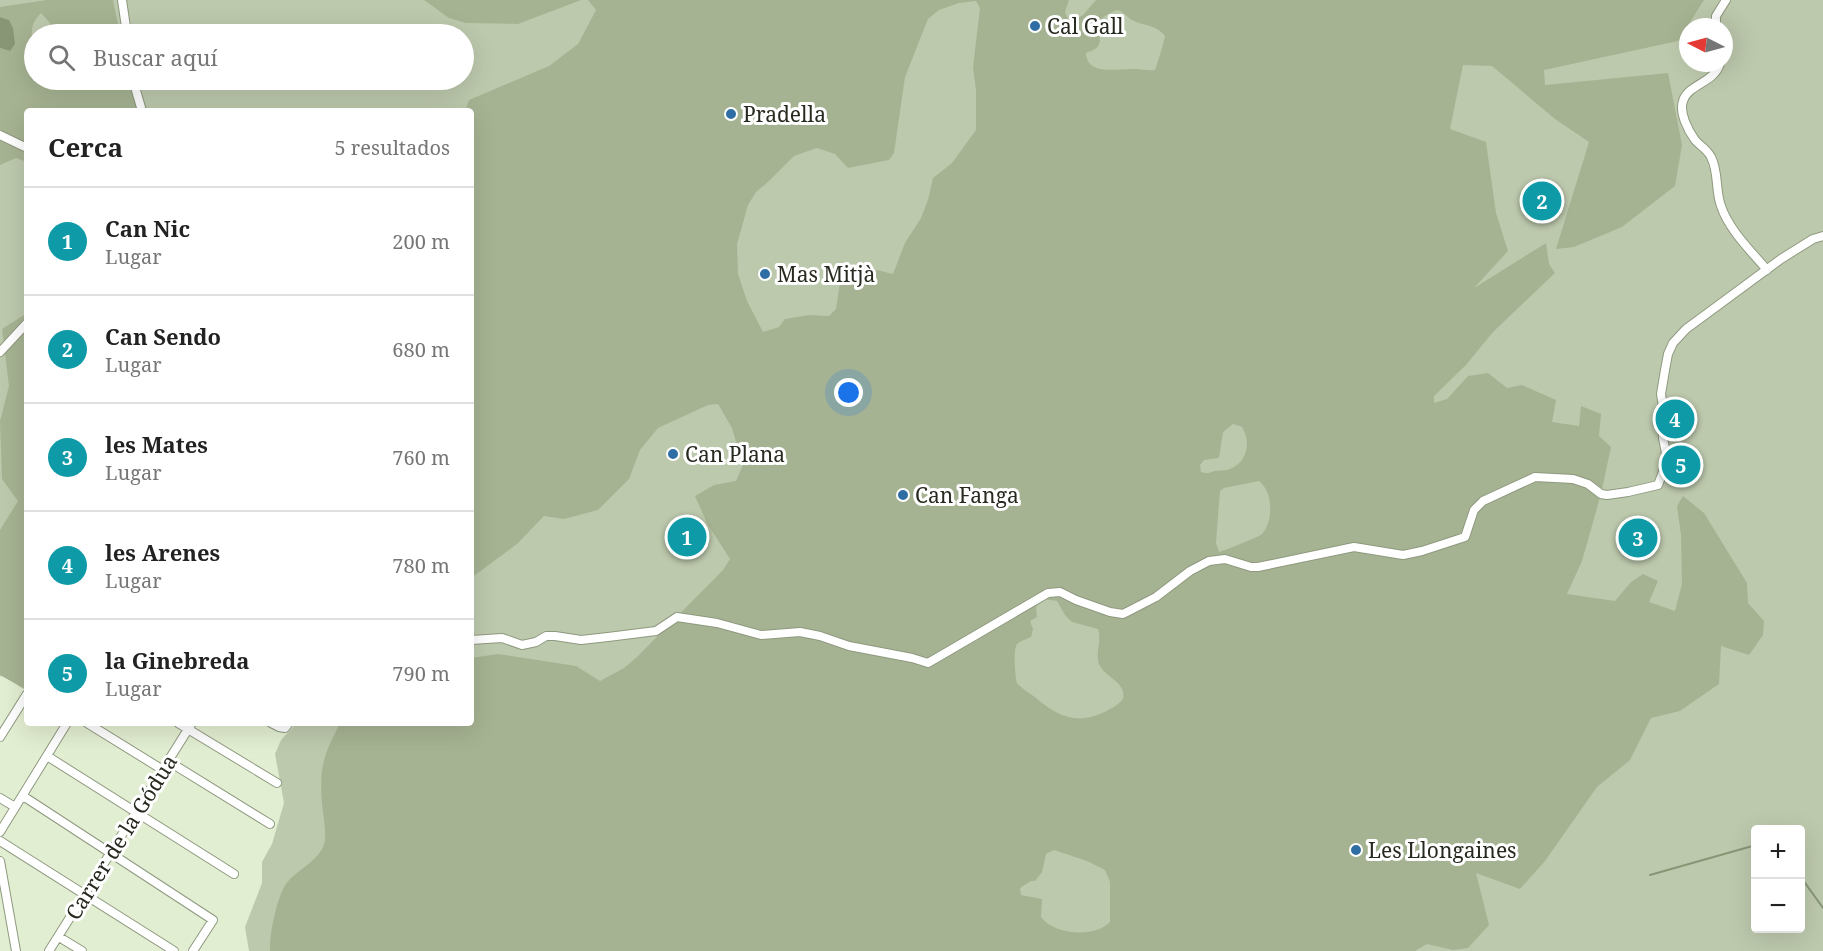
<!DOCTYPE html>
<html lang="es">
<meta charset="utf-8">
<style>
:root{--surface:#fff;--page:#f6f6f6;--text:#222;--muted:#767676;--line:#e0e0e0;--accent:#2e6ea4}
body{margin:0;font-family:"Noto Serif",serif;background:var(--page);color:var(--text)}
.controls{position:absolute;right:18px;bottom:18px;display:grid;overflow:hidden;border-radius:6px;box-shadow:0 6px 24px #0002}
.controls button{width:54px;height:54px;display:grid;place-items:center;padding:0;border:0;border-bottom:2px solid var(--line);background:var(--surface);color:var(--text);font:30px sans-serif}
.compass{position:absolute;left:1679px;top:18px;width:54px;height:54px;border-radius:50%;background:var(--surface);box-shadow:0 6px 24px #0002;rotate:276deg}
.you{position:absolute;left:849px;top:393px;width:21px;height:21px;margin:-15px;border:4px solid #fff;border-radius:50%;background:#1a73e8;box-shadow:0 0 0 9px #1a73e833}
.badge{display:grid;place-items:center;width:39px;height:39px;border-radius:50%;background:var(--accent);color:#fff;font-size:20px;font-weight:700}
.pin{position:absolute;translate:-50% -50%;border:3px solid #fff;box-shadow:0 2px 6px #0006}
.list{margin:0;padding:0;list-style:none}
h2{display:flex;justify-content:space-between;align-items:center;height:78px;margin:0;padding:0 24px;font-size:26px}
h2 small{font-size:20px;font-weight:400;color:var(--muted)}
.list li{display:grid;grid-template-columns:39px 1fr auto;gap:18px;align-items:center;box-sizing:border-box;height:108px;padding:0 24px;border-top:2px solid var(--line)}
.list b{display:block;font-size:22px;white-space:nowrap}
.list p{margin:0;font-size:20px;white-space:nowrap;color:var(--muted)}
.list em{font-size:20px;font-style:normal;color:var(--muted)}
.icon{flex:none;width:33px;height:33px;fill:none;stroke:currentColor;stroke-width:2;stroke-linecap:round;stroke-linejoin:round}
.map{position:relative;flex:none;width:1823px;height:951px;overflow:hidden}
.search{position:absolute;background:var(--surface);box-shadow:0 6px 24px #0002;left:24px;top:24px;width:450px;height:66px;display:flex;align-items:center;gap:15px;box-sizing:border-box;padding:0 21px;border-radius:33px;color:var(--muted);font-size:22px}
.panel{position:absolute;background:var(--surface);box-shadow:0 6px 24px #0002;left:24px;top:108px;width:450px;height:618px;border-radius:6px}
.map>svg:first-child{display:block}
</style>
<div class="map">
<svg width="1823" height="951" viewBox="0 0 1823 951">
<rect width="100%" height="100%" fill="#e2eed1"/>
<!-- green -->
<path fill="#bdc9ad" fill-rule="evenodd" d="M0,0H1823V951H249L245,927L262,883V862L272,844L284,803L275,754L281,740L297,723H471V111H27V687L25,690L2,675L0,677ZM1688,27H1724V63H1688ZM34,34H464V80H34ZM1756,830H1800V928H1756Z"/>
<!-- forest -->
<path fill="#a6b392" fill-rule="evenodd" d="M47,0H113L120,34H49L50,23L41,13C29,25 31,35 34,49C37,58 34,70 34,80H130L133,96L151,111H27V162L16,158L0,165V48L10,51L9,20L0,17V7Z
M424,0H581L518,24L466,23L449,18Z
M588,0H1069L1065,12L1068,19L1072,21L1083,15L1096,0H1704L1678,41L1544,70L1545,85L1668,73L1682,145L1675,186L1622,227L1574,247L1556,249L1589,142L1555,119L1492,66L1463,65L1450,129L1486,142L1496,213L1508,251L1474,288L1546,243L1549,264L1555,273L1493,332L1466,365L1434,396V403L1447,399L1468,376L1488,373L1507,388L1522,385L1556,400L1552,422L1579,426L1581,406L1601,414L1599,436L1611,447L1601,494L1582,561L1567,594L1615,601L1631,582L1643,574L1658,581L1649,602L1675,611L1682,584L1681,535L1677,506L1683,496L1704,513L1747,583L1748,603L1764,621L1763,635L1749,655L1721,646L1719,684L1680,711L1651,718L1630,760L1597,787L1545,861L1520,889L1476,873L1489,925L1468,948L1453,950L1427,944L1415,951H270C269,935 277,897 286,884C297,869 322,860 325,840C326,828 323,814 322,803C319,766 324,755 340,723H471V658L498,654L576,666L600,681L624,668L637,657L723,570L730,559L707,523L695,496L714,485L736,481L743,465L732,428L718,404L708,405L658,428L640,450L629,479L598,510L564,519L544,516L517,544L471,578V111H465L469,100L549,66L578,44L596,10ZM976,1L980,8L973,67L976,91V130L952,163L933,178L928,200L921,218L905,243L893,274L861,266L850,267L840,283L836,309L829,316L809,315L785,319L779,327L763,332L747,301L738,274L737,244L748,205L756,192L768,182L794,156L817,148L835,154L848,168L889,160L894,153L905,77L928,19L939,10L959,3ZM1117,10C1124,11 1127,18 1134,21C1145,26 1157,25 1165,36C1165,39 1156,68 1155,70C1148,71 1142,69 1135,69C1120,68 1087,77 1086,53C1119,43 1077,25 1117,10ZM1233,424L1242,427C1251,441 1248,462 1230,469C1225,471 1220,470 1215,471C1209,473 1207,474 1201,472L1200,465L1204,460L1219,458L1223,432ZM1259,481C1273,492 1274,520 1262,534C1259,537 1223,551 1219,552L1216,543L1220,491L1224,488ZM1044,599L1057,601L1065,615L1072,622L1098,629C1102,640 1095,653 1099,664C1105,678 1127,682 1123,699C1117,706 1109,710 1100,714C1074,725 1055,714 1036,698C1030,693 1023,690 1017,683C1015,677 1013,649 1017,644C1020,641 1027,639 1031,637L1033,629L1030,621L1037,617L1036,607ZM1054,850L1087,861L1105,870L1110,882V922C1095,938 1054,935 1041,917L1042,899L1021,895L1020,888L1031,881H1035L1042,872L1046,854Z
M27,310V690L0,675V530L18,501L2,479L0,421L9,386L2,329L24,315Z"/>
<!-- water -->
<path fill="#899676" d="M0,17L9,20L13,28L15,44L10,51L0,48Z"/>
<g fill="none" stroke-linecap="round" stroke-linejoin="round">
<!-- stream -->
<path stroke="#899676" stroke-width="2" d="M1650,875L1756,845
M1800,876L1823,908"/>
<defs>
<path id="minor" d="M122,0L127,34
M1716,27V16L1726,0
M1720,63C1715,83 1688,84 1683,101C1679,113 1688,130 1695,140C1700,146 1707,149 1711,157C1719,172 1715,190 1721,206C1729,230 1751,251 1767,270
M133,80L142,111
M0,135L27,148
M0,352L27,323
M471,640L502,638L522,645L536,642L546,636H555L581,640L608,637L656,631L677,617L717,623L761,635L800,632L820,636L849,646L912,658L928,663L1048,593L1060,592L1076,600L1110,612L1123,614L1156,597L1190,571L1209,561L1225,559L1251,567H1258L1354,547L1403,555L1422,551L1465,537L1474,510L1483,501L1535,477L1573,479L1588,484L1601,494L1607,495L1628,492L1658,485L1664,469L1666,453L1663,438L1664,413L1661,394L1665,370L1668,354L1673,343L1686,329L1781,259L1813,239L1823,236
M87,723L163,770
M178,723L277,783
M271,723L279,727L285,728L289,723
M0,737L27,694
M47,756L234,874
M168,761L270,824
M23,796L213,920L193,951
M0,798L15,807
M0,832L67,723
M0,841L174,951
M0,861L16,951
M59,937L82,951
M49,951L192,723"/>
</defs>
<!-- minor casing -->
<use href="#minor" stroke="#8e997f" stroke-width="10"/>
<!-- minor -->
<use href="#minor" stroke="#fff" stroke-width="8"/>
</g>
<!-- markers -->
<g fill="#2e6ea4" stroke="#fff" stroke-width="2">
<circle cx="1035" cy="26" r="6"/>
<circle cx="731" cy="114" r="6"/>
<circle cx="765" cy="274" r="6"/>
<circle cx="673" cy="454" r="6"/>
<circle cx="903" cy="495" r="6"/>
<circle cx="1356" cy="850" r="6"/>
</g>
<g text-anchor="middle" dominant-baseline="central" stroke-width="6" stroke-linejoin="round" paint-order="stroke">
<!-- poi labels -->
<g font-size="21" fill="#262a1f" stroke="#fff" text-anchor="start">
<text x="1047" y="26">Cal Gall</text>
<text x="743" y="114">Pradella</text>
<text x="777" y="274">Mas Mitjà</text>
<text x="685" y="454">Can Plana</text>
<text x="915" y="495">Can Fanga</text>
<text x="1368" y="850">Les Llongaines</text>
</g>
<!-- street labels -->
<g font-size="21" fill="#262a1f" stroke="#fff">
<text transform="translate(121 837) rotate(-58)">Carrer de la Gódua</text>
</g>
</g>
</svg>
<div class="controls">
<button>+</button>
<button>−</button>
</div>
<svg class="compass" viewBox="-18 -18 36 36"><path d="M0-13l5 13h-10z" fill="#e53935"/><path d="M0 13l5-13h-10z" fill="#767676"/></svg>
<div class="you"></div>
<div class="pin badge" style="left:687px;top:537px;background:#0f9aa8">1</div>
<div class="pin badge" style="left:1542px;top:201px;background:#0f9aa8">2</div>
<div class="pin badge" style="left:1638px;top:538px;background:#0f9aa8">3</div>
<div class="pin badge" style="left:1675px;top:419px;background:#0f9aa8">4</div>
<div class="pin badge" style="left:1681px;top:465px;background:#0f9aa8">5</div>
<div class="search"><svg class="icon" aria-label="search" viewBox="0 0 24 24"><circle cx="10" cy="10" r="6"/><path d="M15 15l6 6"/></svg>Buscar aquí</div>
<section class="panel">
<h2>Cerca<small>5 resultados</small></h2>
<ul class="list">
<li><span class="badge" style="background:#0f9aa8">1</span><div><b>Can Nic</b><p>Lugar</p></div><em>200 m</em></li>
<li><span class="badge" style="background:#0f9aa8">2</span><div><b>Can Sendo</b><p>Lugar</p></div><em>680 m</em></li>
<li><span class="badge" style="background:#0f9aa8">3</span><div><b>les Mates</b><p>Lugar</p></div><em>760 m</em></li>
<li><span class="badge" style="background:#0f9aa8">4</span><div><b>les Arenes</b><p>Lugar</p></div><em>780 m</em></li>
<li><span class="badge" style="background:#0f9aa8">5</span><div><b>la Ginebreda</b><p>Lugar</p></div><em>790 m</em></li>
</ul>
</section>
</div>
